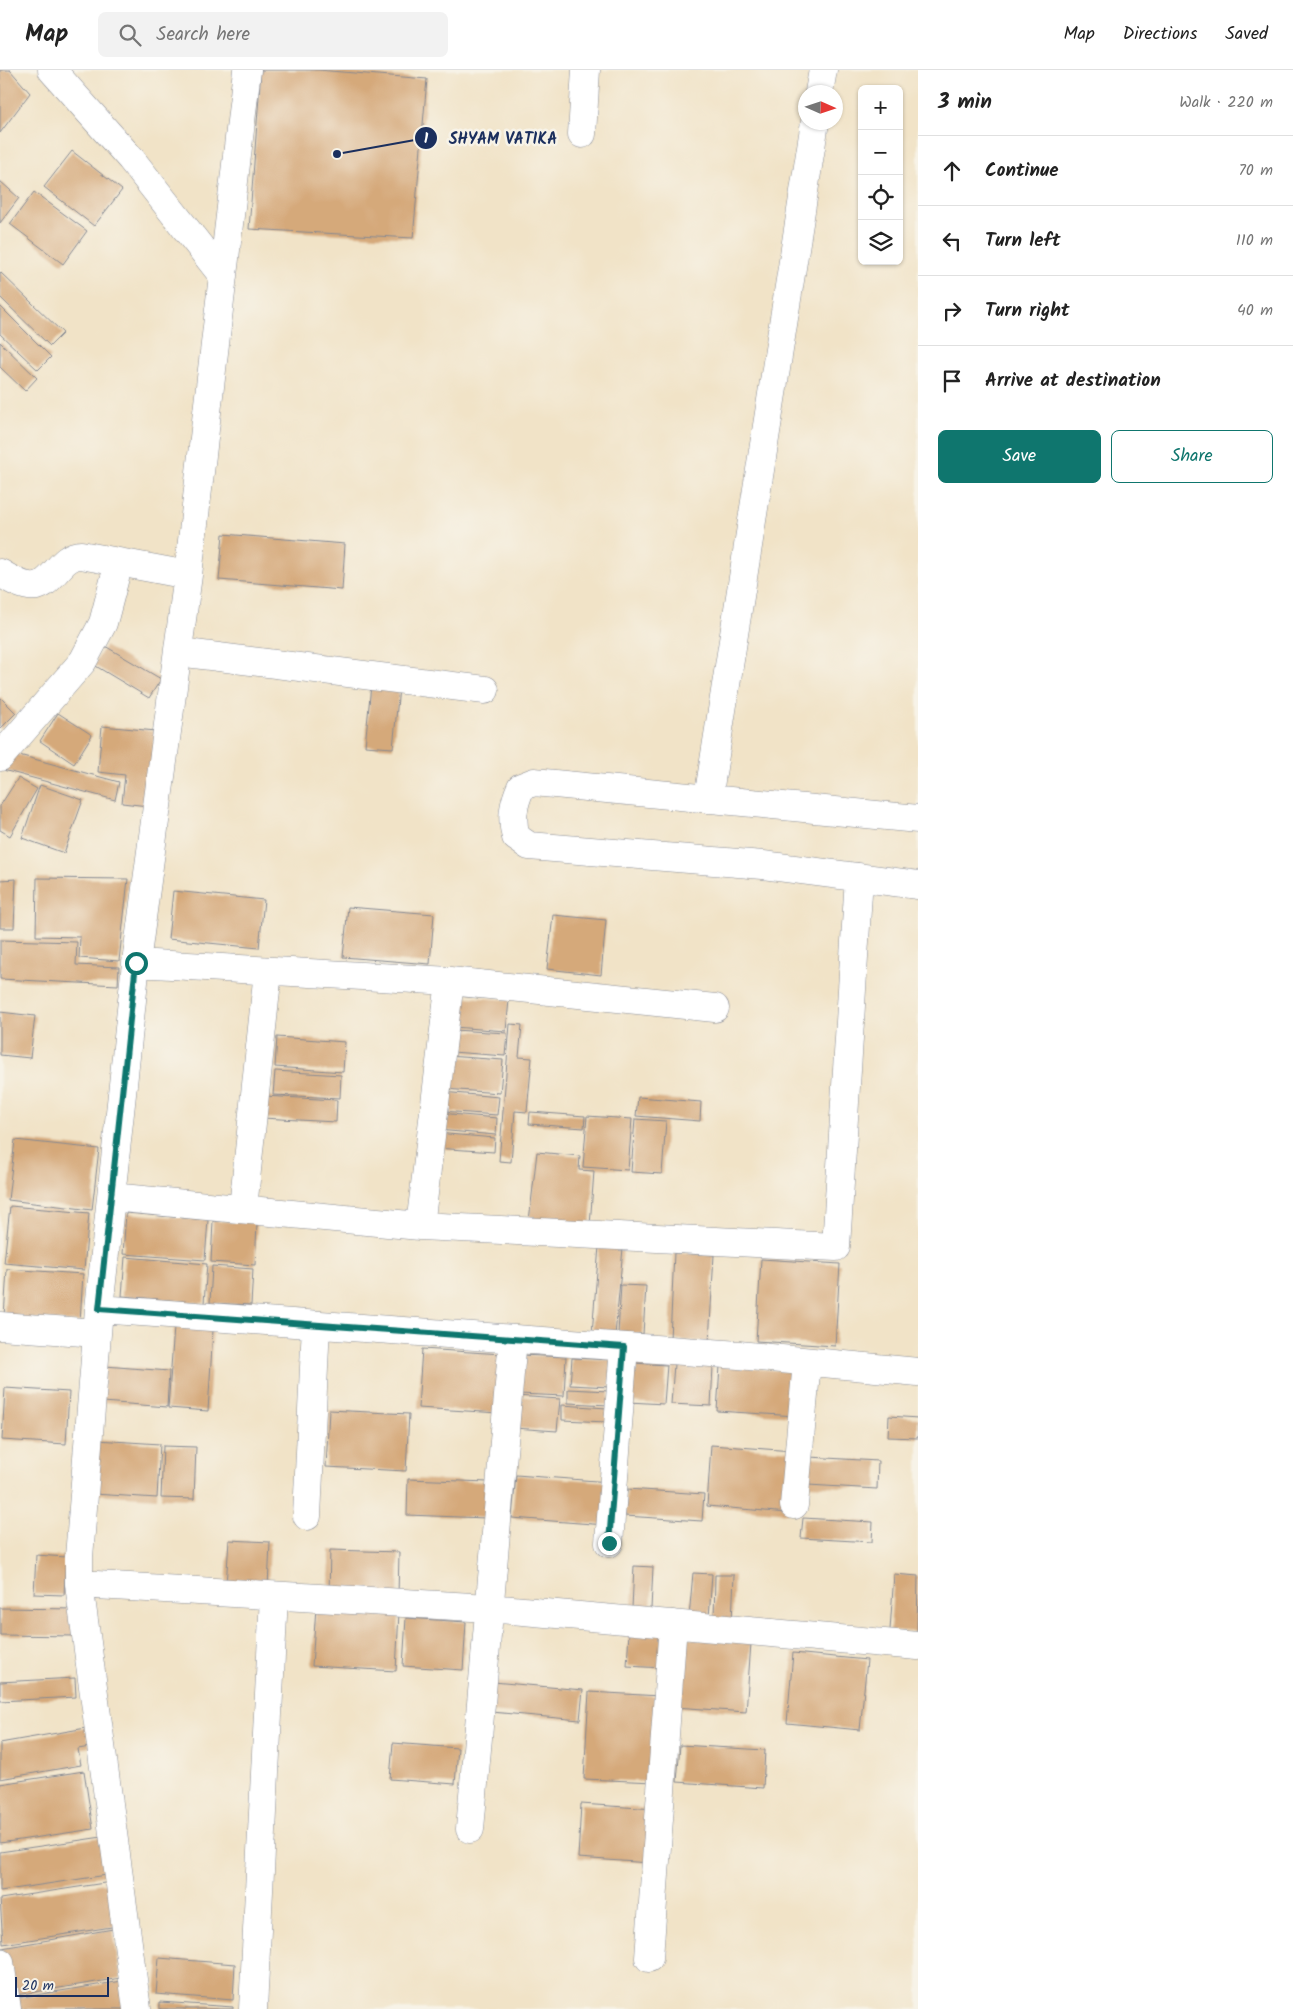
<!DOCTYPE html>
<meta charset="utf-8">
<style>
:root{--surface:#fff;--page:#f2f2f2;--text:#222;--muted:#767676;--line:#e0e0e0;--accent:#0f766e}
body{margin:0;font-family:Kalam,sans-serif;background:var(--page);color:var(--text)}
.controls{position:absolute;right:15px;top:15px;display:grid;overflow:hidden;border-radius:8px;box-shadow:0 1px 4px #0004}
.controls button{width:45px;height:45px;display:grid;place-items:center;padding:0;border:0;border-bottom:1px solid var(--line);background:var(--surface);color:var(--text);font:25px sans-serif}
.compass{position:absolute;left:798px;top:15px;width:45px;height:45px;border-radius:50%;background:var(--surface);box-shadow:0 1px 4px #0004;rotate:93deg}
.scale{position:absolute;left:15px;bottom:12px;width:94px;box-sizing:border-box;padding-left:5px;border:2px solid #1b2f5e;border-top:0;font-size:14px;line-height:18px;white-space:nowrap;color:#1b2f5e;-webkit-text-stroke:4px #f7f3e8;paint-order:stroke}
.stop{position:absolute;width:15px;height:15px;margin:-11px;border:4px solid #0f766e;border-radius:50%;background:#fff}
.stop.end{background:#0f766e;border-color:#fff;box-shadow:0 1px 5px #0008}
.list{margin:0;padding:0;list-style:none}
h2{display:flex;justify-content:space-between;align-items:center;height:65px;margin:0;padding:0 20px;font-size:21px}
h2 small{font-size:16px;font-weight:400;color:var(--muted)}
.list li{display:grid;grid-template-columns:32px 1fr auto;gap:15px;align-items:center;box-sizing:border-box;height:70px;padding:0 20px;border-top:1px solid var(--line)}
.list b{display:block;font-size:19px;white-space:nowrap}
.list em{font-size:16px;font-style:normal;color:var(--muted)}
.actions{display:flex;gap:10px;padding:15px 20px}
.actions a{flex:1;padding:11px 0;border:1px solid var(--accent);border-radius:8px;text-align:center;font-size:18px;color:var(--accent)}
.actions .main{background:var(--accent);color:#fff}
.icon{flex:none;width:28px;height:28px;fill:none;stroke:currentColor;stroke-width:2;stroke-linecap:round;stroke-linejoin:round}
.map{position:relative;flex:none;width:918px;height:1939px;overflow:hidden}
header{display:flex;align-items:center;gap:30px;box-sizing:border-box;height:70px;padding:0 25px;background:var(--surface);border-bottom:1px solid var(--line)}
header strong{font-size:24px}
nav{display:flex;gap:28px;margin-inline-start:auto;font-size:18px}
.search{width:350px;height:45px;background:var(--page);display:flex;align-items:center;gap:12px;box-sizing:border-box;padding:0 18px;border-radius:8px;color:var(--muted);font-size:19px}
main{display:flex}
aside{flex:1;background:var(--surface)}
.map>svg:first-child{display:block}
</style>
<header>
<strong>Map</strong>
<div class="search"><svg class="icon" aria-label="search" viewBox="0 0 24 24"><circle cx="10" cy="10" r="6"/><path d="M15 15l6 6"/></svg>Search here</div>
<nav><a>Map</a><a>Directions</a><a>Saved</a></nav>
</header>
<main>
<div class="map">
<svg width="918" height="1939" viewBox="0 0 918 1939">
<rect width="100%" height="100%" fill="#f7f3e8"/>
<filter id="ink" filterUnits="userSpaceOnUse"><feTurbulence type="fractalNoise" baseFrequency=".02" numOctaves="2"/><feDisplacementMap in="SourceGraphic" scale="10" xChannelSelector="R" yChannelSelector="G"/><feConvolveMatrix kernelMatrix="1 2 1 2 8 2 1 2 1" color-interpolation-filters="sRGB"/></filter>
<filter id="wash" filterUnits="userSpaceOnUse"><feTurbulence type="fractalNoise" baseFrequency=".0096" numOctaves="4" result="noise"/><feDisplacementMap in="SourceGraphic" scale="20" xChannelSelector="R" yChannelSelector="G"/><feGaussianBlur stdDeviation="1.12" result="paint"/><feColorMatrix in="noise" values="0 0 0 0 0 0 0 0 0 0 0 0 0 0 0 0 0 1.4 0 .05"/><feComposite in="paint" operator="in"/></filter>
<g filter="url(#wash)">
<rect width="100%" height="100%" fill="#f1e3c7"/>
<g id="blocks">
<!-- building -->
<path fill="#d5a97a" d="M0,0H10L30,23L0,63Z
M261,0H318L427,9L413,168L249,159Z
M72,81L122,120L94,156L44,117Z
M0,111L19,128L0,153Z
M34,122L87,161L63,194L10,154Z
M0,202L63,263L50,276L0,227Z
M0,236L51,287L38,300L0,264Z
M0,272L37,308L25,321L0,297Z
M223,464L345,474L342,520L219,510Z
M105,576L161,609L149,628L94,595Z
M371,615L399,618L393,678L365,676Z
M0,627L16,643L0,659Z
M58,643L92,665L74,694L40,671Z
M102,656L156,661L148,736L122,733L125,705L98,702Z
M8,682L119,712L115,730L3,700Z
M18,708L37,719L10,766L0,760V736Z
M40,715L83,730L64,783L22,768Z
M37,808L128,809L119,891L79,888L80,867L36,866Z
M16,809L14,858H0V810Z
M173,821L264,830L259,878L168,869Z
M348,837L434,844L430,894L343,887Z
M553,845L606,850L601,905L547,899Z
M0,870L77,872L76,895L119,897L118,915L0,909Z
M455,926L509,930L506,961L453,957Z
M0,942L35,946L30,988L0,985Z
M510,954L522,955L519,987L532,988L527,1042L515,1041L511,1092L499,1091Z
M453,960L507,963L505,986L452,982Z
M277,967L345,972L343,1002L275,997Z
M447,986L503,990L500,1023L444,1019Z
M275,1001L341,1005L340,1028L273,1025Z
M442,1022L499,1027L497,1045L441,1041Z
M263,1026L337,1030L336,1052L262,1048Z
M638,1027L701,1032L700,1051L636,1046Z
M530,1042L585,1046L584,1058L529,1054Z
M439,1043L497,1048L496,1065L437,1060Z
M587,1046L632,1049L628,1100L583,1097Z
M635,1049L666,1051L662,1104L631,1102Z
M436,1063L495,1068L494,1082L435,1078Z
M15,1070L99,1079L92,1140L8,1130Z
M537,1082L580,1086L579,1100L594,1101L590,1156L529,1151Z
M10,1136L89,1143L84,1200L4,1193Z
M126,1143L208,1150L205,1190L123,1184Z
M213,1151L257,1153L255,1195L211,1192Z
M599,1176L623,1178L615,1266L592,1264Z
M674,1183L714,1185L709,1272L670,1269Z
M125,1187L207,1194L204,1233L122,1226Z
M761,1189L840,1194L835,1276L756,1271Z
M212,1196L253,1199L251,1235L210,1233Z
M7,1199L83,1204L80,1252L4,1247Z
M621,1215L646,1216L643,1264L618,1263Z
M174,1257L213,1260L208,1341L168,1338Z
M422,1279L502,1284L499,1343L418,1338Z
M520,1285L566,1287L564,1326L519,1324Z
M572,1288L611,1290L610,1317L570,1315Z
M632,1293L667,1295L664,1334L629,1332Z
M674,1294L713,1296L711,1336L671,1334Z
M105,1296L169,1301L167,1337L103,1332Z
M720,1296L799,1302L796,1346L717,1341Z
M5,1318L69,1322L66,1374L2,1370Z
M568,1319L609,1321V1335L568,1333Z
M516,1326L560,1329L557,1361L514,1358Z
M562,1335L607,1338V1352L562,1350Z
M329,1340L409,1344L406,1401L326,1397Z
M889,1346L918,1348V1368L888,1367Z
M97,1370L160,1374L157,1428L94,1424Z
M711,1375L793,1381L788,1443L707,1436Z
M163,1376L196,1377L194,1429L161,1428Z
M809,1387L878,1391L877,1419L808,1415Z
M516,1405L610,1412L606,1455L512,1448Z
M408,1409L488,1412L486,1448L407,1445Z
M627,1419L704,1424L702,1451L625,1446Z
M803,1448L873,1452L872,1472L801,1468Z
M229,1470L270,1472L268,1518L226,1516Z
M330,1480L399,1482L398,1527L329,1524Z
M36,1485L66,1487L64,1525L34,1524Z
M634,1496L653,1497L651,1539L632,1538Z
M693,1503L712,1504L709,1548L689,1547Z
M894,1504L918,1506L917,1562L890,1560Z
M715,1505H734L732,1552L714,1551Z
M316,1537L399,1542L396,1601L312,1596Z
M0,1538L76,1539V1566L0,1565Z
M406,1548L466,1552L463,1600L403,1596Z
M629,1562L665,1564L663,1598L627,1596Z
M679,1568L751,1573L746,1642L675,1637Z
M793,1583L867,1590L860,1660L787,1653Z
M75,1608L76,1627L0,1631V1612Z
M493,1612L583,1620L580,1650L491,1642Z
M589,1622L660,1626L655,1712L584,1709Z
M86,1658L90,1677L78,1679L81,1695L0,1709V1673Z
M393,1673L458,1678L455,1714L390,1709Z
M680,1675L765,1680L763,1718L677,1712Z
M84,1701L93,1759L0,1773V1714Z
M581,1734L654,1739L650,1793L578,1788Z
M102,1767L107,1805L0,1821V1782Z
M111,1812L118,1856L3,1874L0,1829Z
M113,1859L121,1908L10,1926L2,1878Z
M159,1888L235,1894L233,1930L156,1924Z
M122,1911L126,1939H13L11,1929Z
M160,1932L233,1937V1939H160Z"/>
</g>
</g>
<g filter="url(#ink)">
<use href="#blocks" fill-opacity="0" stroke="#868992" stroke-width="1"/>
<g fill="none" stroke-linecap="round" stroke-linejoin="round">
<defs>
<path id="minor" d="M52,0L131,89L223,206
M819,22L823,0
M582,64L586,0
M0,503C9,508 19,515 29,516C53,520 58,485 81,485L188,505
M178,582L485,620
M0,687L83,591L103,553L119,492
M708,729L815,52
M918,749L534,712L521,717C513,735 511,748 516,767L529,776L763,795L918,815
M136,893L450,911L715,938
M111,1127L420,1156L836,1177L859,807
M243,1138L268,901
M420,1156L450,911
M99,1239L739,1285L918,1302
M0,1256L97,1263
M794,1435L807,1292
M307,1446L316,1255
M609,1473L624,1277
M79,1514L489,1538L918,1576
M470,1759L513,1269
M649,1888L673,1554
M0,1892L7,1939
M137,1939L79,1514V1487L99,1239L136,893L188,505L247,0
M253,1939L274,1526"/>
</defs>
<!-- minor casing -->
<use href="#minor" stroke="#868992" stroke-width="29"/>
<!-- minor -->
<use href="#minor" stroke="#fff" stroke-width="28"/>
</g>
</g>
<g fill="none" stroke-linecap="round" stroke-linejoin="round" filter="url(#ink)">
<!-- route -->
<path stroke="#0f766e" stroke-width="6" d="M136,893L99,1239L624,1277L609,1473"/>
</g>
<!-- callouts -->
<path fill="none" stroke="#1b2f5e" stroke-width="2" d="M337 84L426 68"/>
<g fill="#1b2f5e" stroke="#f7f3e8" stroke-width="2">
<circle cx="337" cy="84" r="5"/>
<circle cx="426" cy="68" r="12"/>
</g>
<g font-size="15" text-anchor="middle" font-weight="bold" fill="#fff">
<text x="426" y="73">1</text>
</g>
<g font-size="16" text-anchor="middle" font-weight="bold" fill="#1b2f5e" stroke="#f7f3e8" stroke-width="5" stroke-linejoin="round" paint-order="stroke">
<text x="503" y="74">SHYAM VATIKA</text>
</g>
</svg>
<div class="controls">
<button>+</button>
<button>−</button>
<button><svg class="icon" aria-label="locate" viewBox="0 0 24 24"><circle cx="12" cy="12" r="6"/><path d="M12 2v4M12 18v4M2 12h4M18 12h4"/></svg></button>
<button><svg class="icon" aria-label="layers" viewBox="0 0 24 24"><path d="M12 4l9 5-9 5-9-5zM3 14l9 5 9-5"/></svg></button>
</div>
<svg class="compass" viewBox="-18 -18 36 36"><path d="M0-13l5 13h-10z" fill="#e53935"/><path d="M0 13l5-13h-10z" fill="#767676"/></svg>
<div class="scale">20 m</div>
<div class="stop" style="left:136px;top:893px"></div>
<div class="stop end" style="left:609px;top:1473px"></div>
</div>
<aside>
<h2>3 min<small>Walk · 220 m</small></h2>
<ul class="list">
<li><svg class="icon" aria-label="ahead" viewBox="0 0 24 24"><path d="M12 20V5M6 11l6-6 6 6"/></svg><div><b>Continue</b></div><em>70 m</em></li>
<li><svg class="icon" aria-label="left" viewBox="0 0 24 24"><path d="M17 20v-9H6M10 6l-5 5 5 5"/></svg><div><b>Turn left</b></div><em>110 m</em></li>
<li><svg class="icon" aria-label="right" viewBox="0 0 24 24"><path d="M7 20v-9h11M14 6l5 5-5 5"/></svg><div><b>Turn right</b></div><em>40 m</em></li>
<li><svg class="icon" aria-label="arrive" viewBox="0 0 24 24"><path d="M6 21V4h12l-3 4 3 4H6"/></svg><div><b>Arrive at destination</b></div></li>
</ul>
<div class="actions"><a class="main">Save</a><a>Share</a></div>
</aside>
</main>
